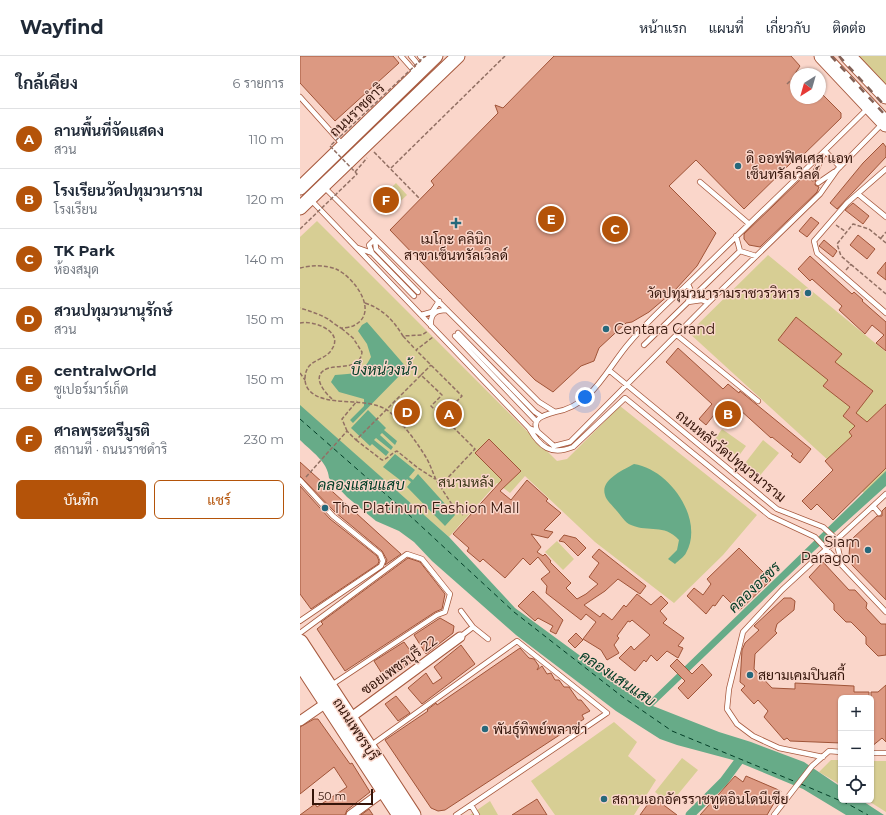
<!DOCTYPE html>
<html lang="th">
<meta charset="utf-8">
<style>
:root{--surface:#fff;--page:#f6f6f7;--text:#1f2937;--muted:#747a83;--line:#e0e1e3;--accent:#b45309}
body{margin:0;font-family:Montserrat,Sarabun,sans-serif;background:var(--page);color:var(--text)}
.controls{position:absolute;right:12px;bottom:12px;display:grid;overflow:hidden;border-radius:6px;box-shadow:0 1px 3px #0004}
.controls button{width:36px;height:36px;display:grid;place-items:center;padding:0;border:0;border-bottom:1px solid var(--line);background:var(--surface);color:var(--text);font:20px sans-serif}
.compass{position:absolute;left:490px;top:12px;width:36px;height:36px;border-radius:50%;background:var(--surface);box-shadow:0 1px 3px #0004;rotate:217deg}
.scale{position:absolute;left:12px;bottom:10px;width:61px;box-sizing:border-box;padding-left:4px;border:2px solid #35150a;border-top:0;font-size:11px;line-height:14px;white-space:nowrap;color:#35150a;-webkit-text-stroke:3px #fad6ca;paint-order:stroke}
.you{position:absolute;left:285px;top:341px;width:14px;height:14px;margin:-10px;border:3px solid #fff;border-radius:50%;background:#1a73e8;box-shadow:0 0 0 6px #1a73e833}
.badge{display:grid;place-items:center;width:26px;height:26px;border-radius:50%;background:var(--accent);color:#fff;font-size:13px;font-weight:700}
.pin{position:absolute;translate:-50% -50%;border:2px solid #fff;box-shadow:0 1px 4px #0006}
.list{margin:0;padding:0;list-style:none}
h2{display:flex;justify-content:space-between;align-items:center;height:52px;margin:0;padding:0 16px;font-size:17px}
h2 small{font-size:13px;font-weight:400;color:var(--muted)}
.list li{display:grid;grid-template-columns:26px 1fr auto;gap:12px;align-items:center;box-sizing:border-box;height:60px;padding:0 16px;border-top:1px solid var(--line)}
.list b{display:block;font-size:15px;white-space:nowrap}
.list p{margin:0;font-size:13px;white-space:nowrap;color:var(--muted)}
.list em{font-size:13px;font-style:normal;color:var(--muted)}
.actions{display:flex;gap:8px;padding:12px 16px}
.actions a{flex:1;padding:9px 0;border:1px solid var(--accent);border-radius:6px;text-align:center;font-size:14px;color:var(--accent)}
.actions .main{background:var(--accent);color:#fff}
.icon{flex:none;width:22px;height:22px;fill:none;stroke:currentColor;stroke-width:2;stroke-linecap:round;stroke-linejoin:round}
.map{position:relative;flex:none;width:586px;height:759px;overflow:hidden}
header{display:flex;align-items:center;gap:24px;box-sizing:border-box;height:56px;padding:0 20px;background:var(--surface);border-bottom:1px solid var(--line)}
header strong{font-size:19px}
nav{display:flex;gap:22px;margin-inline-start:auto;font-size:14px}
main{display:flex}
aside{flex:1;background:var(--surface)}
.map>svg:first-child{display:block}
</style>
<header>
<strong>Wayfind</strong>
<nav><a>หน้าแรก</a><a>แผนที่</a><a>เกี่ยวกับ</a><a>ติดต่อ</a></nav>
</header>
<main>
<aside>
<h2>ใกล้เคียง<small>6 รายการ</small></h2>
<ul class="list">
<li><span class="badge">A</span><div><b>ลานพื้นที่จัดแสดง</b><p>สวน</p></div><em>110 m</em></li>
<li><span class="badge">B</span><div><b>โรงเรียนวัดปทุมวนาราม</b><p>โรงเรียน</p></div><em>120 m</em></li>
<li><span class="badge">C</span><div><b>TK Park</b><p>ห้องสมุด</p></div><em>140 m</em></li>
<li><span class="badge">D</span><div><b>สวนปทุมวนานุรักษ์</b><p>สวน</p></div><em>150 m</em></li>
<li><span class="badge">E</span><div><b>centralwOrld</b><p>ซูเปอร์มาร์เก็ต</p></div><em>150 m</em></li>
<li><span class="badge">F</span><div><b>ศาลพระตรีมูรติ</b><p>สถานที่ · ถนนราชดำริ</p></div><em>230 m</em></li>
</ul>
<div class="actions"><a class="main">บันทึก</a><a>แชร์</a></div>
</aside>
<div class="map">
<svg width="586" height="759" viewBox="0 0 586 759">
<rect width="100%" height="100%" fill="#fad6ca"/>
<!-- green -->
<path fill="#d7ce94" d="M557,0H586V31Z
M96,127L107,139L88,157L77,146Z
M17,165L257,405L267,403L320,350L457,459L423,499L374,547L295,486L225,420L210,437L197,427L149,481L0,350V181Z
M468,199L586,296V416L564,437L389,277Z
M422,373L446,390L438,401L415,383Z
M463,384L479,397L457,423L442,411Z
M257,485L274,503L263,514L245,496Z
M314,666L337,686L328,700L356,724L334,759H255L231,725Z
M382,702L398,714L370,748L355,736Z
M531,704H541V729L519,716Z
M571,705H586V756L567,744H571Z
M190,745L198,759H170Z"/>
<!-- water -->
<path fill="#67ab88" d="M67,266L107,312L53,367L50,364L64,350V343L39,336L31,326L35,319C54,317 61,320 71,301L67,288L58,275L62,269Z
M0,349L149,481L215,552L346,648L586,415V430L514,495L353,650L419,676L451,686L504,706L541,731V744H561L584,759H546L503,733L433,704L377,689L360,683L316,655L216,579L132,505L114,486L99,475L76,465L47,441L29,422C28,406 11,395 0,384Z
M68,354L86,372L84,374L97,385L95,389L82,377L80,379L93,391L91,394L76,382L74,384L89,396L86,400L72,388L70,390L51,372Z
M95,398L115,414L109,421L113,424L118,418L155,459L145,470L107,431L111,426L107,423L104,427L83,411Z
M334,408C369,413 405,463 386,497C384,501 379,504 375,508L368,503L377,494L379,484C363,467 350,477 331,469C325,467 320,458 316,454C313,450 306,444 305,439C300,424 323,414 334,408Z"/>
<g fill="none" stroke-linecap="round" stroke-linejoin="round">
<!-- canal -->
<path stroke="#67ab88" stroke-width="9" d="M390,759L424,725L444,698"/>
<!-- ferry -->
<path stroke="#023d26" stroke-width="1" stroke-dasharray="5 4" stroke-linecap="butt" d="M0,363L107,457L214,556L324,642L372,675L496,726
M501,728L548,748L568,759"/>
</g>
<!-- building -->
<path fill="#dc9982" stroke="#a05438" d="M0,0H93L99,7L35,65L0,27Z
M254,0H491L500,10L496,16V42H520V36L541,57V62L499,103H495L444,153L396,104L369,130L416,177L397,210L376,233L349,256L332,266L326,267L299,292L294,305L281,310L253,336L235,324L90,174L134,129L131,125L198,57L195,49L203,52Z
M583,87L586,91V101L537,153L530,147L563,107Z
M504,120H509L512,125L516,124L515,129L519,131L517,136L460,191L449,189L444,183V178Z
M85,140L89,141L90,144L88,147H83V143Z
M553,147L569,160L563,168L545,154Z
M511,161L519,167L507,181L499,175Z
M558,179L575,193L567,203L550,189Z
M524,184L537,195L533,201L519,190Z
M510,200L552,238L554,236L563,244L562,245L586,266V295L576,287L584,279L572,269L565,278L539,254L542,250L512,223L510,225L498,213Z
M586,206V224L577,217Z
M496,261L542,298L535,306L573,335L556,357L567,366L586,348V412L533,464L517,448L511,454L502,445L533,414L525,405L552,380L549,376L555,370L543,360L550,351L523,330L528,324L478,284Z
M378,292L423,333L428,328L439,337L440,335L511,393L500,407L491,400L493,398L472,381L471,382L439,353L437,355L425,345L406,369L399,363L412,348L366,306Z
M189,383L221,415L200,435L211,444L227,424L248,443L246,445L261,457L244,474L253,476L248,482L231,478L241,491L237,496L243,500L245,498L251,505L250,506L271,527L266,532L277,543L286,538L298,528L289,521L299,507L292,501L299,493L346,530L340,538L318,523L305,535L284,549L300,561L303,557L312,564L324,549L326,551L337,538L351,549L361,540L368,547L360,555L367,563L363,567L384,582L378,590L383,592L378,602L367,595L357,605L351,599L346,606L344,604L335,615L330,611L319,602L331,590L334,594L350,579L332,564L330,566L328,565L317,580L319,582L314,589L319,597L307,604L301,594L283,583L296,566L286,558L281,564L246,537L247,530L241,523L250,516L238,501L230,509L223,502L205,522L183,503L180,506L167,495L169,492L153,478L202,424L175,397Z
M0,406L101,498L85,509L87,504L82,495L36,457L0,420Z
M0,430L30,463L77,500L79,505L78,508L11,553L0,538Z
M586,451V544L552,509L549,499L550,488L554,481L577,460H582V455Z
M264,479L276,482L286,492L278,500L264,486L259,485Z
M439,492L471,524L439,555L423,539L415,550L413,549L406,558L387,540L394,532L403,539L411,528L407,523Z
M108,502L120,506L145,538L142,553L135,556L45,615L17,573L23,568L21,566Z
M523,506L549,534H555L567,547L566,552L581,568H586V599L578,600L566,588V581L551,566H546L534,554V548L509,521Z
M233,535L263,564L256,578L250,575L253,570L238,562L235,565L218,550Z
M484,542H491L495,545L494,554L477,568L475,575L477,577L455,598L454,613L472,632L495,633V627L554,630V636H569V642H541V687L490,685L487,682L484,684L464,661L468,655L458,644L454,648L441,634L445,630L440,626L442,594L445,587L459,574L454,570Z
M140,562L154,570L153,577L126,598L114,579Z
M276,577L283,584L275,592L268,585Z
M104,586L116,603L86,624L74,605Z
M161,589L175,608L122,648L108,632L126,617L133,628L142,622L134,611Z
M220,592L229,602L234,603L239,610L237,614L242,610L247,618L251,617L255,624H259L264,631H269L278,644H281L290,655L282,659L284,663L145,754L138,755L131,752L85,684L128,655L127,654L136,647L137,649Z
M377,603L392,618L402,608L412,619L388,643L378,632L385,625L370,610Z
M586,629V686L582,682L571,691V636H578Z
M96,640L110,657L98,665L85,648Z
M14,663H18L50,708L52,707L70,736L47,754L45,759H0L15,748L17,751L47,731L34,711L0,738V671Z
M435,720L443,726L446,720L481,735L467,759H400Z
M353,741L377,759H340Z
M237,743L247,759H212Z
M69,753L73,759H61Z"/>
<g fill="none" stroke-linecap="round" stroke-linejoin="round">
<defs>
<path id="lane" d="M101,0L116,17
M111,0L121,12
M120,0L127,8
M0,41L43,89
M586,113L547,147L514,185L517,197L586,257
M513,121L525,95L540,111
M400,126L448,167
M518,127L534,116
M23,130L239,346L255,356C293,350 307,312 330,286C351,261 377,239 401,215C456,161 513,107 568,52
M558,138L586,161
M11,144L229,372C240,391 251,400 273,391L325,342L470,460L515,481L586,556
M75,183L76,193L118,236
M58,192L72,197L114,240
M440,195L456,200
M72,197L69,189L75,183
M388,228C392,235 391,239 388,246
M399,235L440,195L436,180
M121,259L132,256L139,245
M131,270C130,258 135,254 147,254
M158,277L235,356L241,360
M155,280L236,365
M378,280L458,345
M344,289L388,246L402,244L408,247
M310,315L477,453L523,471L536,483L541,506
M229,372L238,376L254,390L270,386L408,247L520,138L537,114L582,68
M238,376C230,363 244,359 255,356
M0,424L33,460L80,498L83,505L81,510L0,565
M573,450L579,457
M161,555L173,571
M0,577L107,498L122,503L150,538L145,556L137,559L30,630
M160,581L173,571L188,583
M70,690L217,585L307,657L156,759
M571,697H586
M523,701L479,692L453,680L437,668L427,653L429,633L443,576L482,534L586,438
M171,749L177,759
M474,759L512,710L529,695L541,696"/>
<path id="street" d="M50,662L160,581
M0,665L26,647
M51,759L84,735"/>
<path id="secondary" d="M0,132L136,0
M0,152L158,0"/>
<path id="primary" d="M522,0L586,68
M548,0L586,40
M0,586L113,759
M0,606L100,759"/>
</defs>
<!-- lane casing -->
<use href="#lane" stroke="#a75a3f" stroke-width="6"/>
<!-- street casing -->
<use href="#street" stroke="#a75a3f" stroke-width="11"/>
<!-- secondary casing -->
<use href="#secondary" stroke="#a75a3f" stroke-width="15"/>
<!-- primary casing -->
<use href="#primary" stroke="#a75a3f" stroke-width="17"/>
<!-- path -->
<path stroke="#927064" stroke-width="1.5" stroke-dasharray="4 2" stroke-linecap="butt" d="M497,18L500,14
M487,28L496,19
M74,96L120,143
M91,112L205,0
M55,116L67,102
M536,169L546,176
M581,182L586,176
M586,187L569,173L553,168L537,188L541,200L586,238
M0,212C11,209 26,209 36,213C54,221 81,257 53,270C50,271 44,272 41,272C37,270 32,266 28,263C19,258 10,255 0,252
M546,214L551,208
M65,247C83,253 93,264 103,280L122,279L128,275
M0,267C13,264 44,275 32,293C25,306 5,302 5,323C5,326 6,331 9,334C24,352 65,340 87,354C100,363 119,389 127,403C132,412 134,422 140,430L175,393L149,367
M103,280L115,293
M0,317L5,324
M121,319L131,309
M32,343C23,335 10,318 29,312C42,309 60,313 62,296L53,282L41,272
M47,375L42,363L57,345
M56,384L82,404C88,403 91,397 97,395L118,412L135,423
M6,421L47,375L56,384L121,319L142,339L131,350L149,367L159,356L153,349L162,340L116,294L133,281
M140,430L151,447L163,459"/>
<!-- lane -->
<use href="#lane" stroke="#fff" stroke-width="4.5"/>
<!-- street -->
<use href="#street" stroke="#fff" stroke-width="9"/>
<!-- secondary -->
<use href="#secondary" stroke="#fff" stroke-width="13"/>
<!-- primary -->
<use href="#primary" stroke="#fff" stroke-width="15"/>
<!-- rail -->
<path stroke="#846257" stroke-width="2.5" stroke-dasharray="7 7" stroke-linecap="butt" d="M531,0L586,60
M539,0L586,51"/>
<!-- path-bridge -->
<path stroke="#927064" stroke-width="1.5" stroke-dasharray="4 2" stroke-linecap="butt" d="M0,173L57,118L30,90L125,0"/>
</g>
<!-- markers -->
<g fill="#26687b" stroke="#fad6ca" stroke-width="1.5">
<circle cx="438" cy="110" r="4"/>
<path d="M154 161h4v4h4v4h-4v4h-4v-4h-4v-4h4z"/>
<circle cx="508" cy="237" r="4"/>
<circle cx="306" cy="273" r="4"/>
<circle cx="25" cy="452" r="4"/>
<circle cx="568" cy="494" r="4"/>
<circle cx="450" cy="619" r="4"/>
<circle cx="185" cy="673" r="4"/>
<circle cx="304" cy="743" r="4"/>
</g>
<g text-anchor="middle" dominant-baseline="central" stroke-width="3" stroke-linejoin="round" paint-order="stroke">
<!-- street labels -->
<g font-size="14" fill="#35150a" stroke="#fad6ca">
<text transform="translate(57 54) rotate(-44)">ถนนราชดำริ</text>
<text transform="translate(431 400) rotate(39)">ถนนหลังวัดปทุมวนาราม</text>
<text transform="translate(99 609) rotate(-36)">ซอยเพชรบุรี 22</text>
<text transform="translate(56 673) rotate(57)">ถนนเพชรบุรี</text>
</g>
<!-- poi labels -->
<g font-size="14" fill="#35150a" stroke="#fad6ca" text-anchor="start">
<text x="446" y="102">ดิ ออฟฟิศเศส แอท<tspan x="446" dy="16">เซ็นทรัลเวิลด์</tspan></text>
<text x="156" y="183" text-anchor="middle">เมโกะ คลินิก<tspan x="156" dy="16">สาขาเซ็นทรัลเวิลด์</tspan></text>
<text x="500" y="237" text-anchor="end">วัดปทุมวนารามราชวรวิหาร</text>
<text x="314" y="273">Centara Grand</text>
<text x="33" y="452">The Platinum Fashion Mall</text>
<text x="560" y="486" text-anchor="end">Siam<tspan x="560" dy="16">Paragon</tspan></text>
<text x="458" y="619">สยามเคมปินสกี้</text>
<text x="193" y="673">พันธุ์ทิพย์พลาซ่า</text>
<text x="312" y="743">สถานเอกอัครราชทูตอินโดนีเซีย</text>
</g>
<!-- park labels -->
<g font-size="14" fill="#393415" stroke="#fad6ca">
<text x="166" y="426">สนามหลัง</text>
</g>
<!-- water labels -->
<g font-size="15" font-style="italic" fill="#023d26" stroke="#fad6ca">
<text x="84" y="313">บึงหน่วงน้ำ</text>
<text x="61" y="428">คลองแสนแสบ</text>
<text transform="translate(454 531) rotate(-44)">คลองอรชร</text>
<text transform="translate(318 622) rotate(34)">คลองแสนแสบ</text>
</g>
</g>
</svg>
<div class="controls">
<button>+</button>
<button>−</button>
<button><svg class="icon" aria-label="locate" viewBox="0 0 24 24"><circle cx="12" cy="12" r="6"/><path d="M12 2v4M12 18v4M2 12h4M18 12h4"/></svg></button>
</div>
<svg class="compass" viewBox="-18 -18 36 36"><path d="M0-13l5 13h-10z" fill="#e53935"/><path d="M0 13l5-13h-10z" fill="#747a83"/></svg>
<div class="scale">50 m</div>
<div class="you"></div>
<div class="pin badge" style="left:149px;top:358px">A</div>
<div class="pin badge" style="left:428px;top:358px">B</div>
<div class="pin badge" style="left:315px;top:173px">C</div>
<div class="pin badge" style="left:107px;top:356px">D</div>
<div class="pin badge" style="left:251px;top:163px">E</div>
<div class="pin badge" style="left:86px;top:144px">F</div>
</div>
</main>
